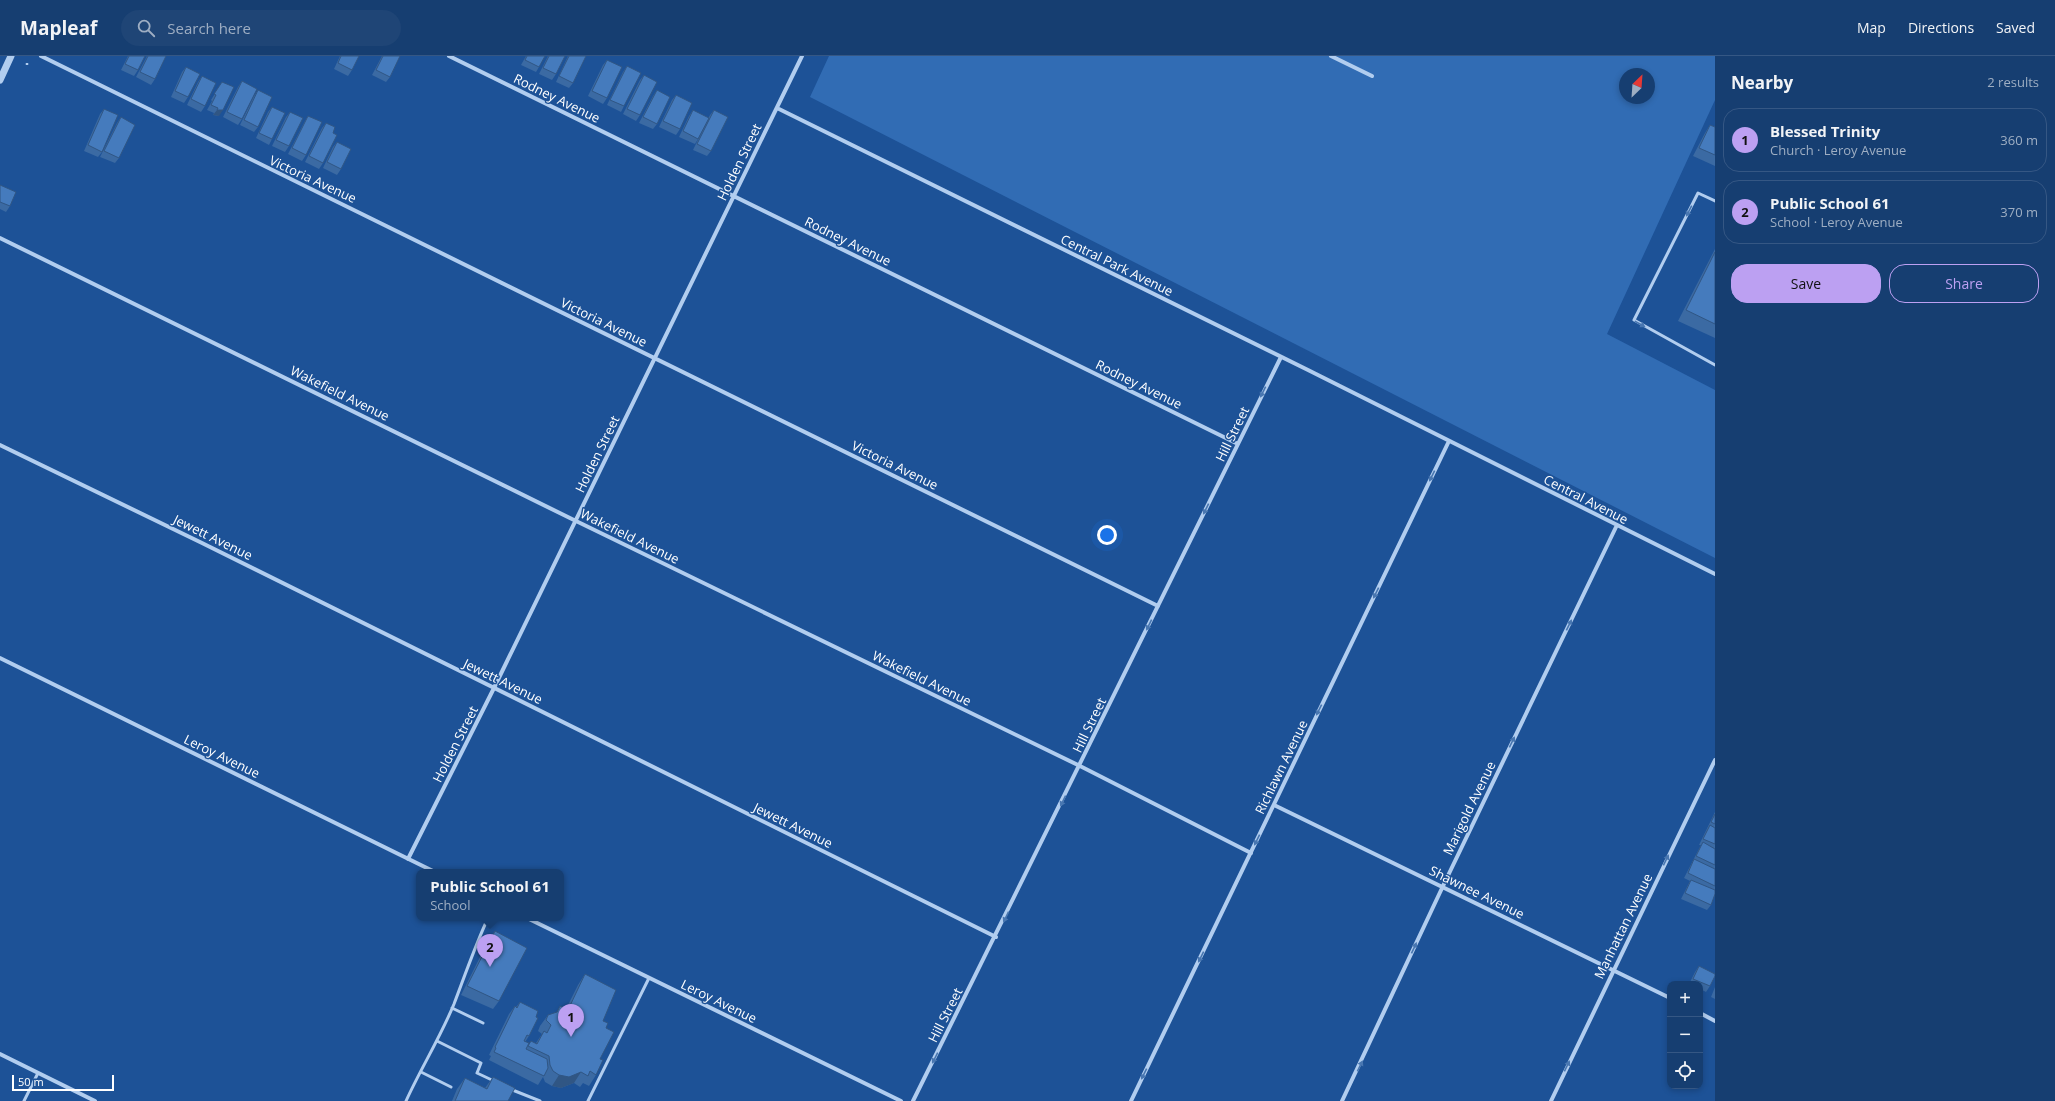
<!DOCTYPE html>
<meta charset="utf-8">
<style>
:root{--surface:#163e71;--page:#1f4576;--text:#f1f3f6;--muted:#9eaec3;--line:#355784;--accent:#bca0f2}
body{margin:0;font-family:"Open Sans",sans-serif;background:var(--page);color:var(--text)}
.controls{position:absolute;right:12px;bottom:12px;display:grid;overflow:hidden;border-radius:8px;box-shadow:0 2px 6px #0003}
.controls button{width:36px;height:36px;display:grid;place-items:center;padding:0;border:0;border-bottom:1px solid var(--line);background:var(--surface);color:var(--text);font:20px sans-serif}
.compass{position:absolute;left:1619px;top:12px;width:36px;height:36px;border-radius:50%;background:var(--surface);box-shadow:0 2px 6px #0003;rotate:25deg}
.scale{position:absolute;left:12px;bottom:10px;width:102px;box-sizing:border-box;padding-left:4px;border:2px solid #fff;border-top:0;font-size:11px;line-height:14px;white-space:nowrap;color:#fff;-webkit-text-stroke:3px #1d5297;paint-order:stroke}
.you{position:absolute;left:1107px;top:479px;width:14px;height:14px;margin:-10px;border:3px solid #fff;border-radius:50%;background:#1a73e8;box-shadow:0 0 0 6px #1a73e833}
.badge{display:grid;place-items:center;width:26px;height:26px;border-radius:50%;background:var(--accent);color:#111;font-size:13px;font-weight:700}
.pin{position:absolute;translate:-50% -33px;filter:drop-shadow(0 1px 2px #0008)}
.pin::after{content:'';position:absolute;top:21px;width:14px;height:12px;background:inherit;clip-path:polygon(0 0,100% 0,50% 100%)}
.popup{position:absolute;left:416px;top:813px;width:148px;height:52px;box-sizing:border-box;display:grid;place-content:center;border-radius:8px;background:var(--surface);filter:drop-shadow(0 1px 3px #0005);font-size:13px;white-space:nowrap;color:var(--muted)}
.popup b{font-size:15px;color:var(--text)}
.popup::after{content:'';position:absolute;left:50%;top:100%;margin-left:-8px;border:8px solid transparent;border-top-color:var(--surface)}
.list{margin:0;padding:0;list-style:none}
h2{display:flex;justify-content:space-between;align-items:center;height:52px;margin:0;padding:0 16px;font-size:17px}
h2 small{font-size:13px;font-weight:400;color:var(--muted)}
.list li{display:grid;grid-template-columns:26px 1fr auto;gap:12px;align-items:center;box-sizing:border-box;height:64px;margin:0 8px 8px;padding:0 8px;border:1px solid var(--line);border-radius:16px}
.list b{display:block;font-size:15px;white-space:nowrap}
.list p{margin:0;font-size:13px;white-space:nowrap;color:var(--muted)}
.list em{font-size:13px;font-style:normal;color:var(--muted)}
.actions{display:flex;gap:8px;padding:12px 16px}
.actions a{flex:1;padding:9px 0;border:1px solid var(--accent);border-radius:16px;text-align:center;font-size:14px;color:var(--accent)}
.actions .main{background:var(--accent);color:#111}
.icon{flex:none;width:22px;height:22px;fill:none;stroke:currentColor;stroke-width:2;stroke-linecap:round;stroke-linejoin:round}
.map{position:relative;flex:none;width:1715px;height:1045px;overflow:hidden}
header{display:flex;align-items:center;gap:24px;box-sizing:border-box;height:56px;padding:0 20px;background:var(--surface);border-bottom:1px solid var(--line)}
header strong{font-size:19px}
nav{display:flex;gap:22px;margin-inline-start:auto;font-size:14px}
.search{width:280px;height:36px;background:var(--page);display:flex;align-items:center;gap:10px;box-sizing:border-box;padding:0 14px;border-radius:22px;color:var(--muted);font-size:15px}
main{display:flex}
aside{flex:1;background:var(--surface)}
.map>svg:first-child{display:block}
</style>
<header>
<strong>Mapleaf</strong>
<div class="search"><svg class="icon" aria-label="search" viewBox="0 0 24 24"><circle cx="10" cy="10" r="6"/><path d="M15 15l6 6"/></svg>Search here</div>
<nav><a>Map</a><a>Directions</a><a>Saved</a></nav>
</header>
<main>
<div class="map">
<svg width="1715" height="1045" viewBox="0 0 1715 1045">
<rect width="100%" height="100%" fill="#1d5297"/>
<!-- green -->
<path fill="#316cb4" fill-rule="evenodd" d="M829,0H1715V44L1607,278L1715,334V502L810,41ZM1625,18H1649V42H1625Z"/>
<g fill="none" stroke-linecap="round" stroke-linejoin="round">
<!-- path -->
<path stroke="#b1cdef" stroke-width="2.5" stroke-dasharray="2 3" stroke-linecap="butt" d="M27,9V6"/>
<!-- service -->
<path stroke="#b1cdef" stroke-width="3" d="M1715,145L1698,137L1634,264L1715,309
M452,952L483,967
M437,985L481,1007L477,1017L494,1025
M421,1016L451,1031
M510,1033L540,1045
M24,1045L38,1017
M406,1045C421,1012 440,982 454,948C465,919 475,890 488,862
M588,1045L649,922"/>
<!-- minor -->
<path stroke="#b1cdef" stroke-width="4" d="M41,0L1158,550
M449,0L1238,388
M1331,0L1372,20
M777,52L1308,314L1715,518
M0,182L576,465L1080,710L1251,797
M0,389L202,487L996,881
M0,602L435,816
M1274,749L1670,942
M408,803L494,632L802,0
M527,862L901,1045
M1700,957L1715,965
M0,998L95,1045
M913,1045L1281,301
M1131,1045L1449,385
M1342,1045L1443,830L1617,469
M1551,1045L1715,704"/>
<!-- tertiary -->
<path stroke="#b1cdef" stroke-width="7" d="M0,24L11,0"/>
</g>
<!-- wall -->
<path fill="#3b6aa3" d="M128,0H145L138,14L134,20L121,14Z
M147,0H166L155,23L151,29L136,21Z
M340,0H359L352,14L348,20L334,13Z
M382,0H400L390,21L386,26L372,19Z
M526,0H545L539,11L536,16L521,9Z
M548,0H565L556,18L552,24L539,18Z
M568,0H586L573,27L569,32L556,26Z
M607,4V42L603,48L588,40L603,9Z
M627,10L624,50L621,56L607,49L623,16Z
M186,11L188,41L184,47L171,41L182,16Z
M644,19L640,59L636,65L623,58L640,24Z
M202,20L205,50L201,56L187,49L198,26Z
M242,25V63L238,69L223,61L238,31Z
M222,26L219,60L213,59L214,57L207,54L212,45L211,44Z
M258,34V71L254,76L240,69L254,40Z
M657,34V68L653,73L639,67L653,40Z
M676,39L680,73L676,79L659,71L672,44Z
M272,51V83L269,89L256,82L268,56Z
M104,53L102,96L98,101L84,95L100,58Z
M693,54L698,83L695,88L679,81L689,60Z
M714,54L711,95L707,100L693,94L710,59Z
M290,56L289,90L285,96L272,90L286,61Z
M308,60L306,99L302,105L288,98L305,65Z
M121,61L119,102L115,107L100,101L117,67Z
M326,67L333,77L323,107L319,113L305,106L322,72Z
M1710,69L1715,71V110L1693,100L1705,77Z
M337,86L341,113L337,119L323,112L333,91Z
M0,129L10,150L6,156L0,153Z
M1715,193V282L1678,265Z
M1715,756V833L1711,849L1707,854L1681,843L1690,825L1684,822L1701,789H1699Z
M495,875L499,945L493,953L461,939L489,883Z
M1699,910L1710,930L1706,936L1700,933V928H1689L1695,916Z
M585,918L606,972L600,1003L596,1019L589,1030L583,1027L580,1031L574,1027L561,1032L552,1030L545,1026L543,1021L538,1029L489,1004L491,1000L489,999L509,958L515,950L516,951L520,946L536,961L529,980L525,986L529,987H536L542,978L538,975L540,970L548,959L556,957L560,950L566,953L578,929Z
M1715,931V943L1711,941Z
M493,1021L508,1045H452L457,1033L465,1022L485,1032Z"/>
<!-- shaded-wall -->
<path fill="#305684" d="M217,54H223L219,60L213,59Z
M581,1016L574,1027L561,1032L552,1030L559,1019Z"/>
<!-- building -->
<path fill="#457bbd" stroke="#305684" d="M129,0H145L138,14L125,8Z
M148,0H166L155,23L140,16Z
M341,0H359L352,14L338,7Z
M383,0H400L390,21L376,14Z
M527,0H545L539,11L525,4Z
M549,0H565L556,18L543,12Z
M569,0H586L573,27L559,20Z
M607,4L622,11L607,42L592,35Z
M627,10L641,17L624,50L610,44Z
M186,11L200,18L188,41L175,35Z
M644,19L657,26L640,59L627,53Z
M202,20L216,27L205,50L191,43Z
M242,25L257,33L242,63L227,56Z
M222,26L234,31L223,54H217L218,52L211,49L216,39L214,38Z
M258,34L272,41L258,71L244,64Z
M657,34L670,41L657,68L643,61Z
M676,39L692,47L680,73L663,65Z
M272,51L285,57L272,83L259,77Z
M104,53L118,59L102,96L88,89Z
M693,54L709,62L698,83L683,75Z
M714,54L728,61L711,95L697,88Z
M290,56L303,62L289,90L276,84Z
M308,60L322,66L306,99L292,92Z
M121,61L135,69L119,102L104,95Z
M326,67L335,71L333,77L337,79L323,107L309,100Z
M1710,69L1715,71V99L1699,92Z
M337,86L351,93L341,113L327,106Z
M0,129L16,136L10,150L0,146Z
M1715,196V268L1686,254Z
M1715,758V768L1711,766Z
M1710,769L1715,772V788L1703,783Z
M1703,786L1715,793V809L1696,800Z
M1694,803L1715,813V830L1688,817Z
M1691,824L1715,834V838L1711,849L1685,837Z
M495,875L527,892L499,945L467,930Z
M1699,910L1715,918V920L1710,930L1693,923Z
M585,918L616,934L603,965L608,967L606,972L614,976L600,1003L603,1004L596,1019L590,1015L588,1020L581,1016L569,1021L559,1019L553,1015L550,1009L549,1000L528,990L531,985L537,988L544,975L547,977L551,969L546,964L548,959L557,956L560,950L568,954Z
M520,946L538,955L536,961L538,962L529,980L527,979L524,985L529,987L526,993L547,1003L548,1012L544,1020L494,996L496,992L495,991L515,950L517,952Z
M493,1021L515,1032L508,1045H455L465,1022L487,1033Z"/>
<!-- one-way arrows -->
<defs><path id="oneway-solid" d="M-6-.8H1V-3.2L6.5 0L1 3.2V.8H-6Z"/></defs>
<g fill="#4977b1">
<use href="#oneway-solid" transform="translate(1689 155) rotate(117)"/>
<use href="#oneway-solid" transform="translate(1640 268) rotate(29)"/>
<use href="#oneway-solid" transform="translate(1263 336) rotate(116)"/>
<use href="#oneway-solid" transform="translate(1432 420) rotate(116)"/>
<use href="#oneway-solid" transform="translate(1206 453) rotate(116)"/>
<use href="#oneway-solid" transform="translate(1376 537) rotate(116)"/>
<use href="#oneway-solid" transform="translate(1149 569) rotate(116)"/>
<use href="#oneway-solid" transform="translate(1569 569) rotate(-64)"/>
<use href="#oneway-solid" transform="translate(1319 654) rotate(116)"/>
<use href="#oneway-solid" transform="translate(1512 686) rotate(-64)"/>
<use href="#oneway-solid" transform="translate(1063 745) rotate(116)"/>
<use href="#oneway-solid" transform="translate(1257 784) rotate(116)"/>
<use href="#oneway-solid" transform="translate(1666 804) rotate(-64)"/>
<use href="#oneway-solid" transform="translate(1006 861) rotate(116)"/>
<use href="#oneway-solid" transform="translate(1414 892) rotate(-65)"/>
<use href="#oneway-solid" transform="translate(1201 901) rotate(116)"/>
<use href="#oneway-solid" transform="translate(935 1002) rotate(117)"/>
<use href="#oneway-solid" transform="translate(1360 1010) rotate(-64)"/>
<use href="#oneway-solid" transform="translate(1567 1010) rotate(-64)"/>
<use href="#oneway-solid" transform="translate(1144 1018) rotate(116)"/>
</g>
<g text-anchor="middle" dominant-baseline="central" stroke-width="3" stroke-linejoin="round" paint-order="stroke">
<!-- street labels -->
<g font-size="13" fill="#fff" stroke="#1d5297">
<text transform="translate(557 42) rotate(26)">Rodney Avenue</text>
<text transform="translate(739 106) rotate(-64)">Holden Street</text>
<text transform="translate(313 123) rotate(25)">Victoria Avenue</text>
<text transform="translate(848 185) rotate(26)">Rodney Avenue</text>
<text transform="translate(1117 209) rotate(26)">Central Park Avenue</text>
<text transform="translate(604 266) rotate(26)">Victoria Avenue</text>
<text transform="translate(1139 328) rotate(26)">Rodney Avenue</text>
<text transform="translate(340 337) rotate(26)">Wakefield Avenue</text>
<text transform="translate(1232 378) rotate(-64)">Hill Street</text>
<text transform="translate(597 398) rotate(-64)">Holden Street</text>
<text transform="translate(895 409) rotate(26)">Victoria Avenue</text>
<text transform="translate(1586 443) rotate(27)">Central Avenue</text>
<text transform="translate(630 480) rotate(26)">Wakefield Avenue</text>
<text transform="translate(213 481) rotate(26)">Jewett Avenue</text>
<text transform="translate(922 622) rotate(26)">Wakefield Avenue</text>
<text transform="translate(503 625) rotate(26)">Jewett Avenue</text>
<text transform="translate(1089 669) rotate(-64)">Hill Street</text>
<text transform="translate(455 688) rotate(-63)">Holden Street</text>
<text transform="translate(222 700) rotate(26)">Leroy Avenue</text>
<text transform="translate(1281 711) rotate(-64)">Richlawn Avenue</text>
<text transform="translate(1469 752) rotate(-64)">Marigold Avenue</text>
<text transform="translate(793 769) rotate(26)">Jewett Avenue</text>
<text transform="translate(1477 836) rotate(26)">Shawnee Avenue</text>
<text transform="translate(1623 870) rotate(-64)">Manhattan Avenue</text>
<text transform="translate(719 945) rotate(26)">Leroy Avenue</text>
<text transform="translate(945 959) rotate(-63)">Hill Street</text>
</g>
</g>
</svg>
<div class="controls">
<button>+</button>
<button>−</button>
<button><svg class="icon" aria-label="locate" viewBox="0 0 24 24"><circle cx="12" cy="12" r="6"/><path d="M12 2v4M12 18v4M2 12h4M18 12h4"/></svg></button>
</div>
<svg class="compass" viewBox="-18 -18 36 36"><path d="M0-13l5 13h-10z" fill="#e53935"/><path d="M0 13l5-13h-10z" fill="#9eaec3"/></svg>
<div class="scale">50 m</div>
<div class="you"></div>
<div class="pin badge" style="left:571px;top:981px">1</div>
<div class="pin badge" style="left:490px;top:911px">2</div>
<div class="popup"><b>Public School 61</b>School</div>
</div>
<aside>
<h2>Nearby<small>2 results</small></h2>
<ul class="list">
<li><span class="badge">1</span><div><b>Blessed Trinity</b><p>Church · Leroy Avenue</p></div><em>360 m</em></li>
<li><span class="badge">2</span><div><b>Public School 61</b><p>School · Leroy Avenue</p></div><em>370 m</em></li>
</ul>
<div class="actions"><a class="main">Save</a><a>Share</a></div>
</aside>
</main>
